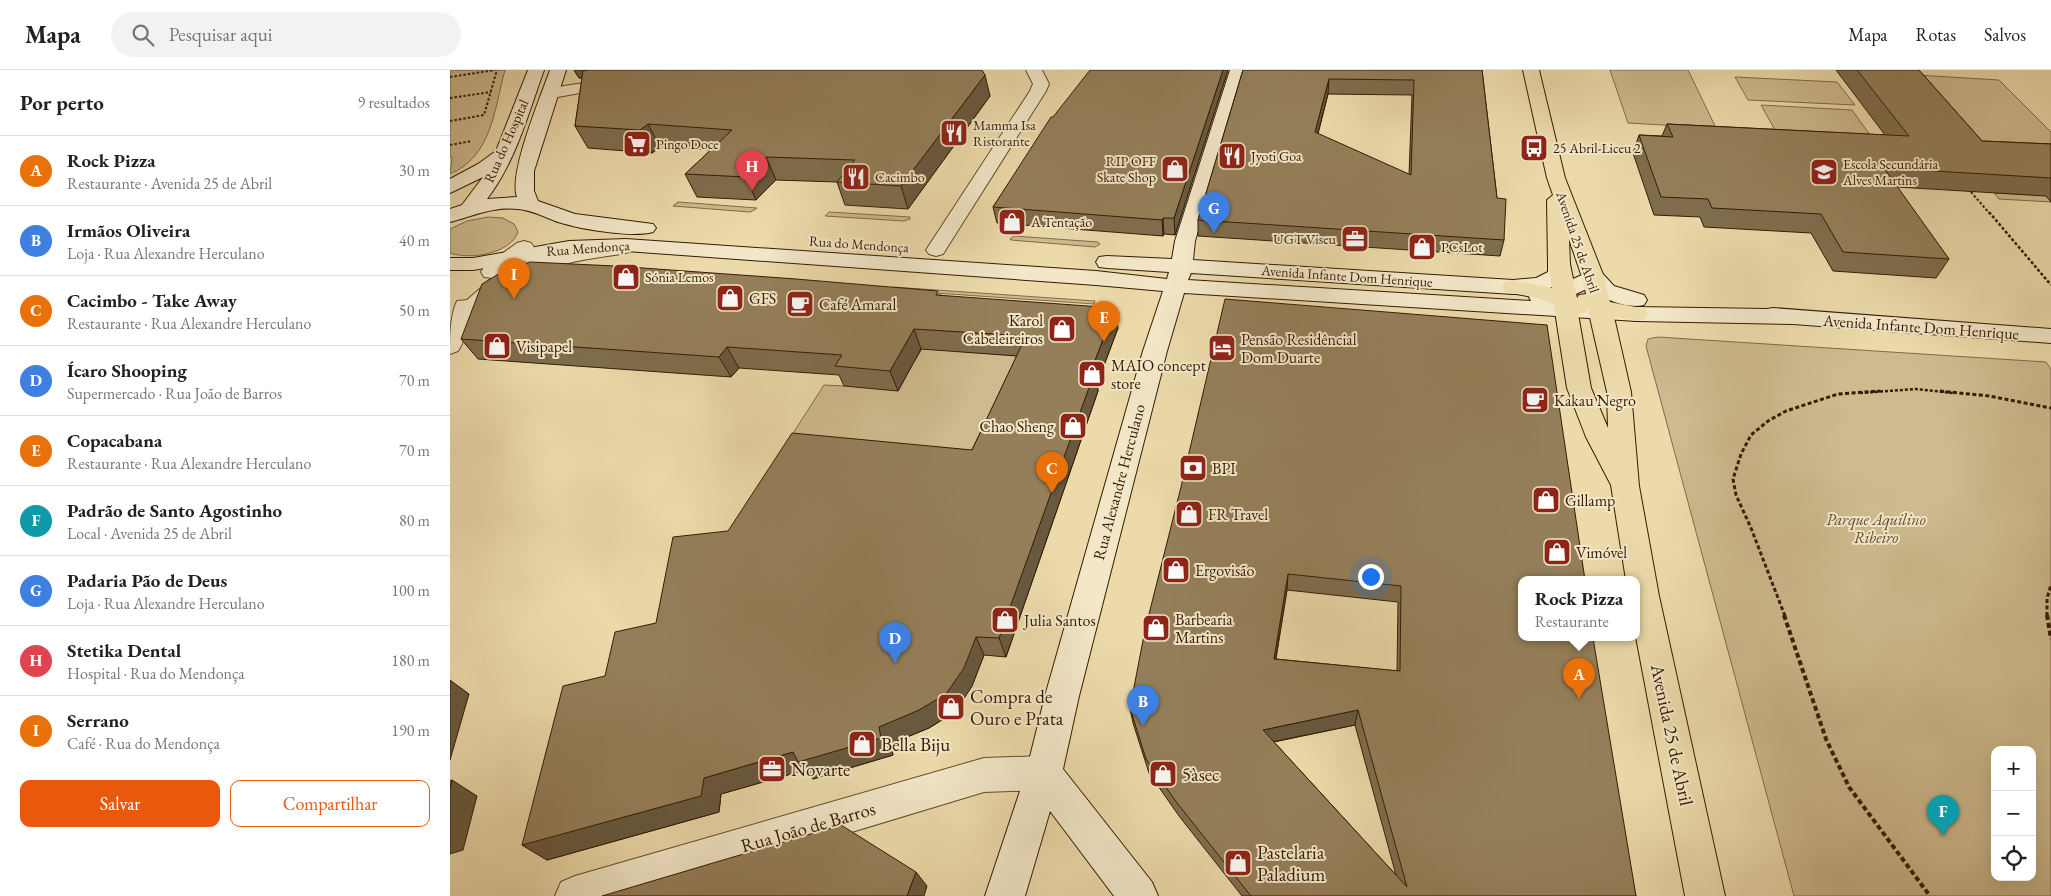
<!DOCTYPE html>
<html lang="pt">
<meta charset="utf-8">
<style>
:root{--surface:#fff;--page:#f2f2f2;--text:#222;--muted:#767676;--line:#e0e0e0;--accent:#ea580c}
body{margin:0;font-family:"EB Garamond",serif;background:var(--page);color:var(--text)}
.controls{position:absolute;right:15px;bottom:15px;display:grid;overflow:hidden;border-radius:10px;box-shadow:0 5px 20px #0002}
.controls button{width:45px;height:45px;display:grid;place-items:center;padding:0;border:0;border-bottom:1px solid var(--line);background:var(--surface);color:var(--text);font:25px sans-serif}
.you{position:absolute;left:920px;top:506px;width:18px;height:18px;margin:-12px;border:4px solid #fff;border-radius:50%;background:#1a73e8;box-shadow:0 0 0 8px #1a73e833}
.badge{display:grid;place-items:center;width:32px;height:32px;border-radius:50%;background:var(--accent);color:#fff;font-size:16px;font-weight:700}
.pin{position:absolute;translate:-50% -41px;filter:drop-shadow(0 1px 2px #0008)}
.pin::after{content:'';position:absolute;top:26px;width:18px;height:15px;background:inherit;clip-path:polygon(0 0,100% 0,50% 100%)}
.popup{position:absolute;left:1068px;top:506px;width:122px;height:65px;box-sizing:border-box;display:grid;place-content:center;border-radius:10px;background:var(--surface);filter:drop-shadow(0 1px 4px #0005);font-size:16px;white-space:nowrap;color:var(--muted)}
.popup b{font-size:19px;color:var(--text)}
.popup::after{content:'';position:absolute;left:50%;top:100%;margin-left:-10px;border:10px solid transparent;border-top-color:var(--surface)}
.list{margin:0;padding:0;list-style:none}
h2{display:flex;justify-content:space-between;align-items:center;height:65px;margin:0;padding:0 20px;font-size:21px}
h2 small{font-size:16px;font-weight:400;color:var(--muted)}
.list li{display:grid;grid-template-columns:32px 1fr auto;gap:15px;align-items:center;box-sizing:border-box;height:70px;padding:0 20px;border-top:1px solid var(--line)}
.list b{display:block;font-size:19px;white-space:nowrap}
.list p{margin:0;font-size:16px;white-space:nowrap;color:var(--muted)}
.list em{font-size:16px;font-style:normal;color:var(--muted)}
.actions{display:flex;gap:10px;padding:15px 20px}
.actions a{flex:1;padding:11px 0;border:1px solid var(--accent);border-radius:10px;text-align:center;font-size:18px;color:var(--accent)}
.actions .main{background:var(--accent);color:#fff}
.icon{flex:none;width:28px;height:28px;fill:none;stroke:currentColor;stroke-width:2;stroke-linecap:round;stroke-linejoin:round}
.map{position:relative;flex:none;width:1601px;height:826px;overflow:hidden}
header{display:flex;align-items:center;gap:30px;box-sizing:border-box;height:70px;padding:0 25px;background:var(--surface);border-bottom:1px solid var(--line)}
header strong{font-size:24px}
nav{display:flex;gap:28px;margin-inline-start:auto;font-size:18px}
.search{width:350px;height:45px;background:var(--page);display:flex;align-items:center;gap:12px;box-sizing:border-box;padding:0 18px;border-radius:28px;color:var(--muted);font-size:19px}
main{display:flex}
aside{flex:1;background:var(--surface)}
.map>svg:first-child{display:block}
</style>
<header>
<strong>Mapa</strong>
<div class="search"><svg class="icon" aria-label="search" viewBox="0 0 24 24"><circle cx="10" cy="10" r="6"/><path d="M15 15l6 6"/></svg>Pesquisar aqui</div>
<nav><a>Mapa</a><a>Rotas</a><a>Salvos</a></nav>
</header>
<main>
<aside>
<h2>Por perto<small>9 resultados</small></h2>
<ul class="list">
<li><span class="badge" style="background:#e8710a">A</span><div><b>Rock Pizza</b><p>Restaurante · Avenida 25 de Abril</p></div><em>30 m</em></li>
<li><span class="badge" style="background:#3f7fe0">B</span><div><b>Irmãos Oliveira</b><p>Loja · Rua Alexandre Herculano</p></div><em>40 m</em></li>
<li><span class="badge" style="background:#e8710a">C</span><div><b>Cacimbo - Take Away</b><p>Restaurante · Rua Alexandre Herculano</p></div><em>50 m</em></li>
<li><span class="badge" style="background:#3f7fe0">D</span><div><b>Ícaro Shooping</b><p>Supermercado · Rua João de Barros</p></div><em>70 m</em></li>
<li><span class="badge" style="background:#e8710a">E</span><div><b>Copacabana</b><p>Restaurante · Rua Alexandre Herculano</p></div><em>70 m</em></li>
<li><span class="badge" style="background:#0f9aa8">F</span><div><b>Padrão de Santo Agostinho</b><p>Local · Avenida 25 de Abril</p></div><em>80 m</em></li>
<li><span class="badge" style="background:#3f7fe0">G</span><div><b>Padaria Pão de Deus</b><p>Loja · Rua Alexandre Herculano</p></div><em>100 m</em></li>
<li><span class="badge" style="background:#e0444e">H</span><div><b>Stetika Dental</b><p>Hospital · Rua do Mendonça</p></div><em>180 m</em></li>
<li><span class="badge" style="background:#e8710a">I</span><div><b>Serrano</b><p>Café · Rua do Mendonça</p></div><em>190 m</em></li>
</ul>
<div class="actions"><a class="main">Salvar</a><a>Compartilhar</a></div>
</aside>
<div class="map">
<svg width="1601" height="826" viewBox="0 0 1601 826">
<rect width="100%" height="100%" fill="#ecdaaa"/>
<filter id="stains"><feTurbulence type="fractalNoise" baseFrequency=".004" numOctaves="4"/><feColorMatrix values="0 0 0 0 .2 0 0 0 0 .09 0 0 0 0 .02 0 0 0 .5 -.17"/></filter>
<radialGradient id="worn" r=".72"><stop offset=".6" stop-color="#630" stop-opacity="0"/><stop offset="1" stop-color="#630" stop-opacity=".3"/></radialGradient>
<!-- green -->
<path fill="#cdba8e" stroke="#806b48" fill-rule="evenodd" d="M0,0H55C44,40 42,86 0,104L2,87H0Z
M1160,0H1238L1266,58L1178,53Z
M1450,4L1549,10L1601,62V76L1505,70Z
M1285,7L1387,12L1405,35L1298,30Z
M1311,35L1402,40L1420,65L1325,60Z
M1544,123L1601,126V132L1549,129Z
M228,132L307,138L306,139L300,142L223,136Z
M379,142L460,147V149L454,151L375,146Z
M38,147L53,148L64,154L68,162C60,184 20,190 0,183V159L17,151Z
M564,166L648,172L650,174L645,177L561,170L560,169Z
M443,217L645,231L644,234L442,220Z
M480,266L505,281L581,287L529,400L329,385L374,315L394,316L464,292Z
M1208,267L1596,292L1601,299V826H1344L1196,276L1198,269ZM1545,680H1582V807H1545Z"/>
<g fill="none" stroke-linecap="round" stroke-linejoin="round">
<defs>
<path id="street" d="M576,0H592L599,14L596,21L493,184L486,186L479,184L476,180L580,21L583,14Z
M146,11L152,13L154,16L152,19L102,28L96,27L94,23L96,19L102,18Z
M74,171L81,173L84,177L60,198C85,186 153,167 179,174L182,178L179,182L172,184C110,192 61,202 21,254C15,262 14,273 8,281L0,284C0,266 0,246 7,231L17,230L42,208L34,207L31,202L34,197L67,173Z
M594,686L607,691L612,703L607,715L594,720L534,722L190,826H105L111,812L125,806L534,688Z"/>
<path id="secondary" d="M78,0H94C78,44 66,91 37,129L67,127C58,104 91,26 100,0H116L84,101V121L88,131L125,144L203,154L206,158L203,162C181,168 130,159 108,152C94,147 82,140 68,139C43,136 23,146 0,152V139L12,135L33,107L0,123V109L28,94L46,81Z
M780,0H796L745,171L743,190L1063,210L1086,208L1098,202V194L1101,189L1109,188L1117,189L1120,194V204C1108,221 1082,222 1063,224L741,203L738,210L1081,231L1079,227L1082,222L1103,218L1143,200L1151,202L1164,216L1194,225L1197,230L1194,235C1178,239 1152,230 1141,217L1119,227L1101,232L1187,237L1317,239L1323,238L1601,259V273L1343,254L1187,251L734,223L717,281L629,626L613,699L702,812L708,826H664L600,741L575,826H535L576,703L595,626L693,281L713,221L646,215L176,181L119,184L23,200H0V188H23L119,171L176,169L646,201L717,209L719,202L657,198L649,197L646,192L649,187L657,186L722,189L725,171Z"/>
<path id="primary" d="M1073,0H1089L1115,108L1154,207L1160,232L1195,239L1198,244L1195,249L1187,251L1164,247L1181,322L1189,416L1209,526L1275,826H1235L1186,567V510H1176L1161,415L1136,367L1117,318L1104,235L1088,228L1055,222L1052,217L1055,212L1063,210L1102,218L1098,194L1097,130L1103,125L1097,108ZM1119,169L1132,207L1136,224L1129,225L1127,228L1120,194ZM1138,239L1157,322L1158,358L1141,318L1128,244L1136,242Z"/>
</defs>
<!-- street casing -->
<use href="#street" stroke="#624c2d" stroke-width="2"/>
<!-- secondary casing -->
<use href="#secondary" stroke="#341c03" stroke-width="2"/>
<!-- primary casing -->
<use href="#primary" stroke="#341c03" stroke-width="2"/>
<!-- path-far3 -->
<path stroke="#341c03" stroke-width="2" stroke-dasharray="2.5 2" stroke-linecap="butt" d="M0,7L45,0
M0,28L41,22
M0,51L34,45L47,0
M0,75L22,71
M1521,122L1540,144"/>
<!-- path-far2 -->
<path stroke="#341c03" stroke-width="2.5" stroke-dasharray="3 2" stroke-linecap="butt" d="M1539,142L1601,215
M1410,323L1466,319L1503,323"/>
<!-- path-far1 -->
<path stroke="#341c03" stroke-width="3" stroke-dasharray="4 2.5" stroke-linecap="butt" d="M1490,321L1539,326L1601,338
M1335,546L1301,458L1286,425L1283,409L1291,384L1301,365L1318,351L1336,341L1388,324L1430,321
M1597,546V528L1601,515"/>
<!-- path -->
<path stroke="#341c03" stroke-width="4" stroke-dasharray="5 3" stroke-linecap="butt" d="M1334,545L1376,669L1399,717L1480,826
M1597,545L1601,569"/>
<!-- street -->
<use href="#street" fill="#f3e7c8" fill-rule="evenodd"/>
<!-- secondary -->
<use href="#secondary" fill="#f3e7c8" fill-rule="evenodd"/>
<!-- primary -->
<use href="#primary" fill="#ecdaaa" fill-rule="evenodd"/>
</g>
<!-- wall -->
<path fill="#7f6d4d" stroke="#341c03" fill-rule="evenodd" d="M124,0H532L540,26L458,139L395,135L387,112L326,110L306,130L247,127L235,104L261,80L210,77L202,83L138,78L125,56L132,8H129Z
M778,0L725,165L714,164L713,166L547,153L543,137L603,47Z
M793,0H1032L1047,128L1054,170L1050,186L748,166V150ZM878,24L962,25L959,105L868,64Z
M1386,0H1469L1532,71L1601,74V132L1596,126L1447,117L1499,189L1486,208L1383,201L1361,163L1254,157L1250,147L1204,145L1183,83L1189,65L1212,66L1217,54L1435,65Z
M490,225L668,258L647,314L648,321L556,587L534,585L522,616L505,642L479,658L440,674L443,685L363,709L355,700L271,724L269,742L97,790L72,775L155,606L206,553L278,461L522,380L567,286L471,279L448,321L394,316L389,305L289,298L281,307L28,289L11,269Z
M1097,255L1072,510L1186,826H792L729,746L699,703L683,653L680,638ZM837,520L948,532L947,601L826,589ZM905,655L946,805L824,672Z"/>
<!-- shaded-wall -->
<path fill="#68593f" stroke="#341c03" d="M124,0H141L144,6L129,8Z
M773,0H778L725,165L724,148Z
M535,5L540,26L458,139L451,116Z
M879,9L878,24L864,78L865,62Z
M198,54L210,77L202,83L190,60Z
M316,87L326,110L306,130L296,107Z
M713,148L714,164L713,166L712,150Z
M665,238L668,258L647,314L648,321L556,587L549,568L641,301Z
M464,259L471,279L448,321L440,301Z
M277,277L289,298L281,307L269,287Z
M838,504L837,520L823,604L824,589Z
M526,567L534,585L522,616L505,642L479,658L440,674L443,685L363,709L355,700L271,724L269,742L97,790L72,775L254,708L343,682L429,657Z
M0,610L19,624L0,690Z
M908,640L905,655L812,674L813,660Z
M2,710L27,726L13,780L0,784V719Z
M466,802L477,816L474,826H457Z"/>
<!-- building -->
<path fill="#947f5a" stroke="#341c03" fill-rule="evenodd" d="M138,0H532L535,5L451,116L387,112L405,90L316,87L296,107L235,104L282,60L198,54L190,60L125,56L133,1Z
M640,0H773L724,148H713L712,150L543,137L601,47H603Z
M793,0H1032L1047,128L1056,129L1054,170L748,150ZM879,9L964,10L961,105L865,62Z
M1407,0H1469L1532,71L1601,74V108L1434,98L1499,189L1393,182L1371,144L1262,138L1258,129L1211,127L1189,65L1223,67L1217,54L1459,66Z
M80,192L165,196L346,209L488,221L486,225L665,238L641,301H645L549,568L526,567L514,598L496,624L469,640L429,657L431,668L348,692L343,682L254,708L251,726L72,775L113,616L155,606L165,562L206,553L223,467L278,461L342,363L522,380L576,266L464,259L440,301L385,296L392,285L277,277L269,287L11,269L32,214L52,202Z
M775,229L1097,255L1135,510H1072V568H1143L1186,826H801L727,733L696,689L680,638L695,560L731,417ZM838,504L951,516L950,601L824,589ZM908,640L957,817L813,660Z
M2,710L0,719V711Z
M391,755L466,802L457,826H152Z"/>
<!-- icons -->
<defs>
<symbol id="restaurant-square" viewBox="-11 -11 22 22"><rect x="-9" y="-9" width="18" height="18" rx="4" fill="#8f2418" stroke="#f3e7c8"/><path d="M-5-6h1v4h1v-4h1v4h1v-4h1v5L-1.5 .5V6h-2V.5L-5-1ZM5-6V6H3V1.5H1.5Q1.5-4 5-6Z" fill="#fff"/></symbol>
<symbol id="supermarket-square" viewBox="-11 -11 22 22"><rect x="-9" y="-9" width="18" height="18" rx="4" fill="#8f2418" stroke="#f3e7c8"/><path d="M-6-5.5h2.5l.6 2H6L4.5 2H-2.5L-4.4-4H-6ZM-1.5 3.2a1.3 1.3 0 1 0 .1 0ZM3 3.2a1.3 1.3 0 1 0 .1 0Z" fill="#fff"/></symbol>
<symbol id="bus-square" viewBox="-11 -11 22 22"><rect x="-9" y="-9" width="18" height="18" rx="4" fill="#8f2418" stroke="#f3e7c8"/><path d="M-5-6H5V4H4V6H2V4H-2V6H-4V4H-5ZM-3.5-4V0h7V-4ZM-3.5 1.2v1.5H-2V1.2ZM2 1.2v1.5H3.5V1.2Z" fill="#fff"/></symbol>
<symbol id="shop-square" viewBox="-11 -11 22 22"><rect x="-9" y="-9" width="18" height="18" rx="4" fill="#8f2418" stroke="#f3e7c8"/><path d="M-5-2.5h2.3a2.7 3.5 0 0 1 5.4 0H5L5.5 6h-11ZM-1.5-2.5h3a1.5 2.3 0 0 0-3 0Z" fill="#fff"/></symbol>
<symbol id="school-square" viewBox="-11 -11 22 22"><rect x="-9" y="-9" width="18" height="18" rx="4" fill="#8f2418" stroke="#f3e7c8"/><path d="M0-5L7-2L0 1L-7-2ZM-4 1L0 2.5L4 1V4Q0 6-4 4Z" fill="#fff"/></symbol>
<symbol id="office-square" viewBox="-11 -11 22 22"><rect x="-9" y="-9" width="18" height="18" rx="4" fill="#8f2418" stroke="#f3e7c8"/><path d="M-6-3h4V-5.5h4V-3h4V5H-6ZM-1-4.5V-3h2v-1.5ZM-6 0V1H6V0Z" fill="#fff"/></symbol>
<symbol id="cafe-square" viewBox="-11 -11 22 22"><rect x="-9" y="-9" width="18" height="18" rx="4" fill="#8f2418" stroke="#f3e7c8"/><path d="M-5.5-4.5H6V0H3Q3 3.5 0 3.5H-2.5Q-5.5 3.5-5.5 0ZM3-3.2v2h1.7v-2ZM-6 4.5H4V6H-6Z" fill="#fff"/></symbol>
<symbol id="hotel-square" viewBox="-11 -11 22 22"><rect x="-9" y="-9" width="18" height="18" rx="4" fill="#8f2418" stroke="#f3e7c8"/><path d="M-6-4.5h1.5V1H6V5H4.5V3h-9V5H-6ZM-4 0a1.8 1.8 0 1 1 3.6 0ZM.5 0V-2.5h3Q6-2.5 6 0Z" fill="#fff"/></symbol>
<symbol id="bank-square" viewBox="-11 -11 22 22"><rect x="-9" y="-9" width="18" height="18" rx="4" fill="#8f2418" stroke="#f3e7c8"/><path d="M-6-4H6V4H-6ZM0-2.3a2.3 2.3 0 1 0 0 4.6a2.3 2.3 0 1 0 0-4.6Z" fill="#fff"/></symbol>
</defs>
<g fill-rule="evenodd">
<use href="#restaurant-square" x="488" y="47" width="32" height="32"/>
<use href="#supermarket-square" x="171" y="58" width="32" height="32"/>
<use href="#bus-square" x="1068" y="62" width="32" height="32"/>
<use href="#restaurant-square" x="766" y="70" width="32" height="32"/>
<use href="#shop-square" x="709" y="83" width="32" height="32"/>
<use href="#school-square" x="1358" y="86" width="32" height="32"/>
<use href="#restaurant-square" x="390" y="91" width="32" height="32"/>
<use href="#shop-square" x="546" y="136" width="32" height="32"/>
<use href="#office-square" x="889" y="153" width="32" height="32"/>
<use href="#shop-square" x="956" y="161" width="32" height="32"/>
<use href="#shop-square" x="160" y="191" width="32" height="32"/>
<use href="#shop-square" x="264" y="212" width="32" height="32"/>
<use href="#cafe-square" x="334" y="218" width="32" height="32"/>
<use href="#shop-square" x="596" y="243" width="32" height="32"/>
<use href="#shop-square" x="31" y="260" width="32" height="32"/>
<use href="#hotel-square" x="756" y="262" width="32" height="32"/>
<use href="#shop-square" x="626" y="288" width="32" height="32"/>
<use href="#cafe-square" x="1069" y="314" width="32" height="32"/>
<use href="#shop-square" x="607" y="340" width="32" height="32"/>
<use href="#bank-square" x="727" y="382" width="32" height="32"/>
<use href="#shop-square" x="1080" y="414" width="32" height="32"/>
<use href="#shop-square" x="723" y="428" width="32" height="32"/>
<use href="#shop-square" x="1091" y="466" width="32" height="32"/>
<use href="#shop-square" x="710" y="484" width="32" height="32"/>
<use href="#shop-square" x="539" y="534" width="32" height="32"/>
<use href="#shop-square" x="690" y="542" width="32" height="32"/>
<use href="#shop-square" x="485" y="621" width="32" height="32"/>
<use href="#shop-square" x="396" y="658" width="32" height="32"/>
<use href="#office-square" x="306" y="683" width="32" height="32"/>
<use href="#shop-square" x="697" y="688" width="32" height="32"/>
<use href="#shop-square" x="772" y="777" width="32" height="32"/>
</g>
<g text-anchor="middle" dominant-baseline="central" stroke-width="4" stroke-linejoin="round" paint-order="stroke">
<!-- far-poi labels -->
<g font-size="14" fill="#341c03" stroke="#f3e7c8" text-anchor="start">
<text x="523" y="55">Mamma Isa<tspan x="523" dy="16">Ristorante</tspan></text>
<text x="206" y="74">Pingo Doce</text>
<text x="1103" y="78">25 Abril-Liceu 2</text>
<text x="801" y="86">Jyoti Goa</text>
<text x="706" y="91" text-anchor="end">RIP OFF<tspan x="706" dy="16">Skate Shop</tspan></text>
<text x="1393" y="94">Escola Secundária<tspan x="1393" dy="16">Alves Martins</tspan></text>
<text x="425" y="107">Cacimbo</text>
<text x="581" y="152">A Tentação</text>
<text x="886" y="169" text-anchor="end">UGT Viseu</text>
<text x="991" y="177">PCsLot</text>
<text x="195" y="207">Sónia Lemos</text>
</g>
<!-- far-street labels -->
<g font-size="14" fill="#341c03" stroke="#f3e7c8">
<text transform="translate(56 71) rotate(-66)">Rua do Hospital</text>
<text transform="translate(1128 172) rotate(71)">Avenida 25 de Abril</text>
<text transform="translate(409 174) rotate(4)">Rua do Mendonça</text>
<text transform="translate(138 178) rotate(-4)">Rua Mendonça</text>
<text transform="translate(897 206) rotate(4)">Avenida Infante Dom Henrique</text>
</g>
<!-- poi labels -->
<g font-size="16" fill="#341c03" stroke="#f3e7c8" text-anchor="start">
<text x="299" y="228">GFS</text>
<text x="369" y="234">Café Amaral</text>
<text x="593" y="250" text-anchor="end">Karol<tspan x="593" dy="18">Cabeleireiros</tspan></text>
<text x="791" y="269">Pensão Residêncial<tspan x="791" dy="18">Dom Duarte</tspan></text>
<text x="66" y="276">Visipapel</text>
<text x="661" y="295">MAIO concept<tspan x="661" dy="18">store</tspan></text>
<text x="1104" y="330">Kakau Negro</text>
<text x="604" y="356" text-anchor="end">Chao Sheng</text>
<text x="762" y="398">BPI</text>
<text x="1115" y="430">Gillamp</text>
<text x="758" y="444">FR Travel</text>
<text x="1126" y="482">Vimóvel</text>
<text x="745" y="500">Ergovisão</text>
<text x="725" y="549">Barbearia<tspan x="725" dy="18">Martins</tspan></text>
<text x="574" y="550">Julia Santos</text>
</g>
<!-- street labels -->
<g font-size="16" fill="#341c03" stroke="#f3e7c8">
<text transform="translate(1471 257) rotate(4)">Avenida Infante Dom Henrique</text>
<text transform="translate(669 412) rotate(-75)">Rua Alexandre Herculano</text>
</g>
<!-- park labels -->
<g font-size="16" font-style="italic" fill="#624b2d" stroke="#f3e7c8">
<text x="1426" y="449">Parque Aquilino<tspan x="1426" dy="18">Ribeiro</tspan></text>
</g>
<!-- near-poi labels -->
<g font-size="19" fill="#341c03" stroke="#f3e7c8" text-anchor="start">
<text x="520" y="626">Compra de<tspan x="520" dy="22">Ouro e Prata</tspan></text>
<text x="431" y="674">Bella Biju</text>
<text x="341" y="699">Novarte</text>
<text x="732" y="704">5àsec</text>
<text x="807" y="782">Pastelaria<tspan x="807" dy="22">Paladium</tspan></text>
</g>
<!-- near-street labels -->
<g font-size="19" fill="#341c03" stroke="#f3e7c8">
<text transform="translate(1222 665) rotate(78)">Avenida 25 de Abril</text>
<text transform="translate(358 757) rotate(-16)">Rua João de Barros</text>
</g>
</g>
<rect width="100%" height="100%" filter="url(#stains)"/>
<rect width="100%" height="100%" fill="url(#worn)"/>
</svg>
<div class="controls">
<button>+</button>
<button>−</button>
<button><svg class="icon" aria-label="locate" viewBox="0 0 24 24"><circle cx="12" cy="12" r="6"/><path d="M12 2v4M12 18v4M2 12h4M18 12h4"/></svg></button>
</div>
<div class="you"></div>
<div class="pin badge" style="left:1129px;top:629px;background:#e8710a">A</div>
<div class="popup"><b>Rock Pizza</b>Restaurante</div>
<div class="pin badge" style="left:693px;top:656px;background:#3f7fe0">B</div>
<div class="pin badge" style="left:602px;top:423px;background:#e8710a">C</div>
<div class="pin badge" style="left:445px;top:593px;background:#3f7fe0">D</div>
<div class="pin badge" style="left:654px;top:272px;background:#e8710a">E</div>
<div class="pin badge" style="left:1493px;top:766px;background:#0f9aa8">F</div>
<div class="pin badge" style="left:764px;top:163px;background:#3f7fe0">G</div>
<div class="pin badge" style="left:302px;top:121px;background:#e0444e">H</div>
<div class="pin badge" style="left:64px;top:229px;background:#e8710a">I</div>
</div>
</main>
